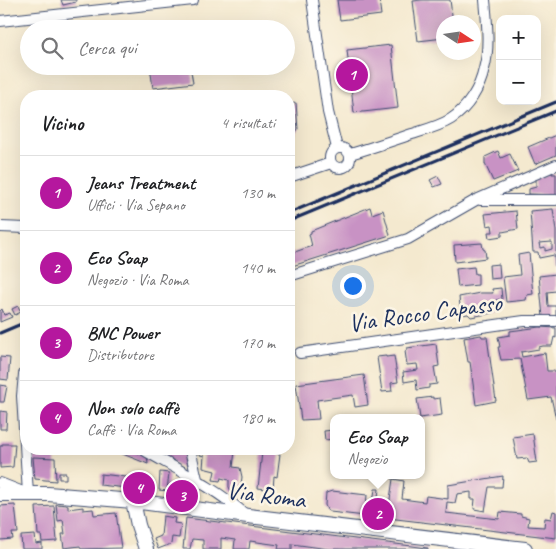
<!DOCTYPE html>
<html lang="it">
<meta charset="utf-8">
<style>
:root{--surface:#fff;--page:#f6f6f6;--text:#202124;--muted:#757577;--line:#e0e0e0;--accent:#b5179e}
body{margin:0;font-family:Caveat,sans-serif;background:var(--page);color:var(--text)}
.controls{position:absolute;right:15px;top:15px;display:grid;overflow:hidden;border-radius:10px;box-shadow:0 5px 20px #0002}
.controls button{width:45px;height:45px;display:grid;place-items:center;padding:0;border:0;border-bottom:1px solid var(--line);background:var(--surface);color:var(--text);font:25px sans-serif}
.compass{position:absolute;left:436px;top:15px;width:45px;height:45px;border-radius:50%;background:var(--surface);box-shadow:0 5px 20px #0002;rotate:102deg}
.you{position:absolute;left:352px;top:285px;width:18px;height:18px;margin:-12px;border:4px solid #fff;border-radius:50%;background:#1a73e8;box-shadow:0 0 0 8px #1a73e833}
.badge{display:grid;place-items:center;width:32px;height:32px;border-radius:50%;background:var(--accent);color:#fff;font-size:16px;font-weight:700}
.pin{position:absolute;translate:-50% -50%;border:2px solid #fff;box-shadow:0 1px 5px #0006}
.popup{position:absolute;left:330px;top:414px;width:95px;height:65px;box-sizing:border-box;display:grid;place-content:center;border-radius:10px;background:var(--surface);filter:drop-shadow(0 1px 4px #0005);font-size:16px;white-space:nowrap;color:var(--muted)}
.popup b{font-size:19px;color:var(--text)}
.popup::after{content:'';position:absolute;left:50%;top:100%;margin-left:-10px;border:10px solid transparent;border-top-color:var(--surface)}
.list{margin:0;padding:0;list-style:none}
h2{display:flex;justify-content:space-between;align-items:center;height:65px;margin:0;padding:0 20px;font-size:21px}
h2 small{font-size:16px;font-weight:400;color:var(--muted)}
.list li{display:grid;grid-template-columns:32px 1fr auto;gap:15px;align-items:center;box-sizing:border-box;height:75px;padding:0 20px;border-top:1px solid var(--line)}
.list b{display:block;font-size:19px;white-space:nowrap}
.list p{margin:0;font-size:16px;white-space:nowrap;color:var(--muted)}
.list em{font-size:16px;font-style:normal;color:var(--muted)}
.icon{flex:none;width:28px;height:28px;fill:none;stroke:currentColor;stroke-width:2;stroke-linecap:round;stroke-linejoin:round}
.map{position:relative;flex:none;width:556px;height:549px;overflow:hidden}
.search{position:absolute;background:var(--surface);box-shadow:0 5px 20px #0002;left:20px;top:20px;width:275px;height:55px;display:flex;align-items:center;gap:12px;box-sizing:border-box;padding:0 18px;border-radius:28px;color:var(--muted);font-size:19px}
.panel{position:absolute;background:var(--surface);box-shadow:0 5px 20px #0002;left:20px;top:90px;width:275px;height:365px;border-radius:20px}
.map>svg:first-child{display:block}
</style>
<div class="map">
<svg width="556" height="549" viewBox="0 0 556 549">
<rect width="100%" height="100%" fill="#fcf5e5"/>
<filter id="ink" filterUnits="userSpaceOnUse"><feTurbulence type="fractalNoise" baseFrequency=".02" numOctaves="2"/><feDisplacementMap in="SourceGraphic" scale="10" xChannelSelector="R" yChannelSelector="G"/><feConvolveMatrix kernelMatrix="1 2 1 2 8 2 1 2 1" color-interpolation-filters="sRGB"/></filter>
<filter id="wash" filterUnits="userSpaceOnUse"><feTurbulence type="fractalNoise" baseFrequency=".0096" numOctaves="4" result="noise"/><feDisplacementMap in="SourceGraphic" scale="20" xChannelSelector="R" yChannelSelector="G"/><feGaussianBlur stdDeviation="1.12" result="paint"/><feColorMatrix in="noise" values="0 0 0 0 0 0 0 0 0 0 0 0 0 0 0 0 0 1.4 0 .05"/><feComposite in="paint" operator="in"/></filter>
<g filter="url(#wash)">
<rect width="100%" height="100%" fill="#f4e9cf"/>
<g id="blocks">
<!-- building -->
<path fill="#c892c4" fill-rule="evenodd" d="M61,0H76V2L63,5Z
M337,0H379L381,15L340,20Z
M421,0H450L453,22H444V38L418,41L413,1Z
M391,45L398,108L354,113L347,50Z
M150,66H190L193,83L153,88Z
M296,103L298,129L289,142V104Z
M556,135V155L535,164L528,147Z
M498,151L501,158L510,154L518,171L493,181L485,164V157Z
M552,172V174H556V195L529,194V189L536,187V179Z
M438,176L442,184L434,187L430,180Z
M370,207L372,214L383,210L390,235L289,267V254L312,246L309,234L311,233V231Z
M553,209L556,231V267H555L554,255L539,258L538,252H533L530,211ZM552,242V249L545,251V247L540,248L539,243Z
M516,211L518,229L502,232V236L489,238L488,232H493L492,225L487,226L485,214Z
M482,243L483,249L485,250L486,258L455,262L454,245Z
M529,253L533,294L527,295L526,300L506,302L503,277L520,275L518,255Z
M499,264L500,278L490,279L489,265Z
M474,267L475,274H478V285L458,287L456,269Z
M556,274V291L547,292L548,306H556V318L543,317L539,276Z
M501,288L502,299L496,300L497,308L492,309V313L471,317L468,314L461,315L459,297L480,293H493L492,289Z
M18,306L21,312L15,315L12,309Z
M2,309L4,315L10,313L12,317L0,322V311Z
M540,327L556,328V338L554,337L552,346H543L539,347V349L521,352L522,357L545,353L547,371H556V419L551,397L528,400L520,359L501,360L498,347H500L498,337L510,335V331Z
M481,335L482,337H487L496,401L476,405L470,362H468L464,338Z
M436,344L439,366L434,367L437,384L429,385V388L417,390L416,380L404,382L403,372L418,370L417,364L407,365L405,351L407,350V348Z
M386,356V357L394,356L398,382L391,383L392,391L382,392L377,357Z
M0,357L10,358L8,380L0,379Z
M364,375L368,405L355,407L353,395L317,400L319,419L301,420L296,384Z
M0,385L7,386L4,402H0Z
M433,397V399L440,398L442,415L420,418L417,399Z
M0,411L7,412L6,429H0Z
M334,430V439L325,440L324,431Z
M533,434L537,462L529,463L527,458L517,459L513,437Z
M2,444H15L13,467L0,468V446H2Z
M110,449H135L147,456L148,464Z
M155,449H184L188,466L185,469L163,456L164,454Z
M201,449L235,451L233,467L240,468L242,477L241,484H244L241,491L235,492L231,491L229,487V480L221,478L220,481L213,480L215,471L203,468L204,456L200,455Z
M262,452L280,454L277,477L274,476L273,490L258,488Z
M33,457L55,458L56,481L35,479Z
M160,472L169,473L167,491L159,490Z
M59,473H66V479H59Z
M101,474L151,480L153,491L100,485Z
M503,476L502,487H489L485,511L474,509L475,499H471V492L457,494L455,503L447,502L446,513L499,519L500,512L521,514V516L529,518L528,526L544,527L545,518L551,519L553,511L556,512V538L371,516L375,489H379L377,505L389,506L393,479L404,481L402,499L425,502L426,496L448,499V485Z
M177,481L190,482L189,500L174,498Z
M332,491L367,495L365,516L330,512L327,510L325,505L326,493Z
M56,504L68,505V509L83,507V510L93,509L94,515L116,513L121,548L81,549L80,546L64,548L62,534H65L63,520L58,521Z
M15,505L18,533H12L13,539L0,540V506Z
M54,506L57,541L42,542L41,535H38L36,507Z
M163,516L175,518L174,523L181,524L179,538L172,537L171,544L158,549L154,539L161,536Z
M186,518L428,548V549H329L292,544V549H278L279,545L250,541L249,549H234L235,540L221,538V549H203V540L192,539L190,549H183Z
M35,535L36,544L42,543V549H22L21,536Z"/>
</g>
</g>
<g filter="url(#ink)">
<use href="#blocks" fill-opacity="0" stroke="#3c4b6f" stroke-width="1"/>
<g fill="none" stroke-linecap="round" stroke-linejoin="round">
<defs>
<path id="minor" d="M312,0L328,112L337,148
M0,21L193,0
M330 158a10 10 0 1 1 20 0a10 10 0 1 1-20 0Z
M350,154C371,148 391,141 412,134C425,130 440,126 451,119C468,108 480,88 484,69C490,48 487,22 485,0
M289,177L331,163
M480,200H556
M0,227L26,228
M289,276L408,239L476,200L556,165
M300,353L524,321H556
M142,449C178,470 216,488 247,516
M190,449L197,479
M0,483L28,494L22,396L24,374L26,371"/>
<path id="tertiary" d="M0,494H48L133,501L248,516L525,549
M133,501L138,525L146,549"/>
</defs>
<!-- minor casing -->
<use href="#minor" stroke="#3c4b6f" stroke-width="12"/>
<!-- tertiary casing -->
<use href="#tertiary" stroke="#3c4b6f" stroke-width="16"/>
<!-- minor -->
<use href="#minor" stroke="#fff" stroke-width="10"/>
<!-- tertiary -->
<use href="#tertiary" stroke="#fff" stroke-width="14"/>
<!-- rail -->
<path stroke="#1b2f5e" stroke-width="3" d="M289,213L556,102
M289,221L556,111
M0,333L26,322"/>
</g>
</g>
<g text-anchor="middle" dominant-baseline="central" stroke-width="5" stroke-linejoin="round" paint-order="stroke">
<!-- street labels -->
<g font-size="25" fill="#1b2f5e" stroke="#fcf5e5">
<text transform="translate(425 313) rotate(-8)">Via Rocco Capasso</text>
<text transform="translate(266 495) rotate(7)">Via Roma</text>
</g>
</g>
</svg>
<div class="controls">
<button>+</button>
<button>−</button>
</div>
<svg class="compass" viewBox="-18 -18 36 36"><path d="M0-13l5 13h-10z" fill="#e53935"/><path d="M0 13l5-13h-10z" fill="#757577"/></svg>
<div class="you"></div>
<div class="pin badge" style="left:352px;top:75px">1</div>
<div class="pin badge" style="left:378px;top:514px">2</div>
<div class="popup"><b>Eco Soap</b>Negozio</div>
<div class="pin badge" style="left:182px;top:496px">3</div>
<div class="pin badge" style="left:139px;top:488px">4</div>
<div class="search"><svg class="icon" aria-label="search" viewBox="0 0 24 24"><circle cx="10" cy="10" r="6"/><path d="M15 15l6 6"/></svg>Cerca qui</div>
<section class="panel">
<h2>Vicino<small>4 risultati</small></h2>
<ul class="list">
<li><span class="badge">1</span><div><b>Jeans Treatment</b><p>Uffici · Via Sepano</p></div><em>130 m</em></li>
<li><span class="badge">2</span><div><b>Eco Soap</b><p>Negozio · Via Roma</p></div><em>140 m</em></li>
<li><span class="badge">3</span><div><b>BNC Power</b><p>Distributore</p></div><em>170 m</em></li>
<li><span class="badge">4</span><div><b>Non solo caffè</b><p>Caffè · Via Roma</p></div><em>180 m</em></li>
</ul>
</section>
</div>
